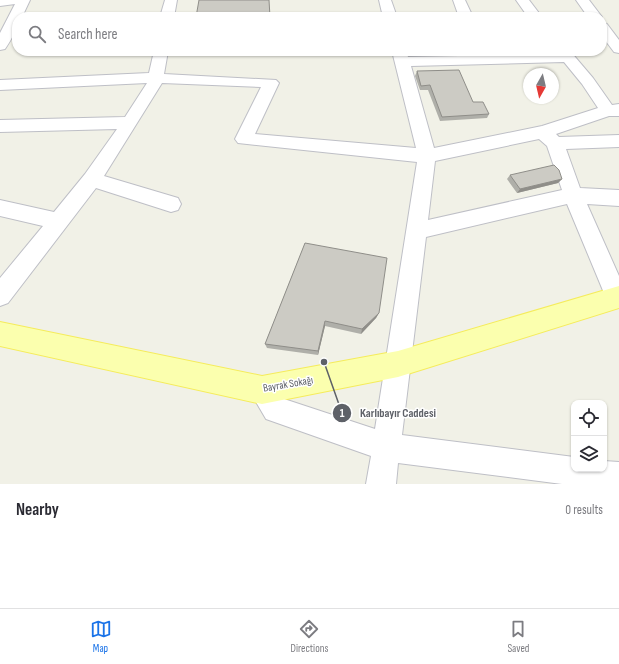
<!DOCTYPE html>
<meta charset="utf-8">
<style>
:root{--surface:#fff;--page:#f2f2f3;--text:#2b2b33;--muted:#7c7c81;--line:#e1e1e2;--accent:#1a73e8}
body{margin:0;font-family:"Sofia Sans Condensed",sans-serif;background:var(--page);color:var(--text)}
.controls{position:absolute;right:12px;bottom:12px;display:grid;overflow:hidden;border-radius:8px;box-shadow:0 1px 3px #0004}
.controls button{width:36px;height:36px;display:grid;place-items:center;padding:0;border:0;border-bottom:1px solid var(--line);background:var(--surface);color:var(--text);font:20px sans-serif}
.compass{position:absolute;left:523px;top:68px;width:36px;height:36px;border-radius:50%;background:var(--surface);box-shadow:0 1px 3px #0004;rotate:188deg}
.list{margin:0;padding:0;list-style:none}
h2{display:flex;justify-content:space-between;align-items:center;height:52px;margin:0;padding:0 16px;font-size:17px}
h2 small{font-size:13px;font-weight:400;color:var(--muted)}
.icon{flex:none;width:22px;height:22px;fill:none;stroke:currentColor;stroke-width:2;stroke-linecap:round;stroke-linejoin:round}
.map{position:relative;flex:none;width:619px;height:484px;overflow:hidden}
.search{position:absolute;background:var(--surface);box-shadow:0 1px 3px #0004;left:12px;right:12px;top:12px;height:44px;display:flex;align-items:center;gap:10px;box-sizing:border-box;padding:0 14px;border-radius:16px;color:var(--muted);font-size:15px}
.sheet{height:124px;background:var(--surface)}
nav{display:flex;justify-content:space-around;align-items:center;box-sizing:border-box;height:56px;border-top:1px solid var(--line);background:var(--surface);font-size:11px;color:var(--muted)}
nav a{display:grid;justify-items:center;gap:2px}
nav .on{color:var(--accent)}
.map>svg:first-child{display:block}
</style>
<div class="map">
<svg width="619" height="484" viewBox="0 0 619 484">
<rect width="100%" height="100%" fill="#f1f1e7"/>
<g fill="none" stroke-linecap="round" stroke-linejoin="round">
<defs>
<path id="minor" d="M0,0H30L22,17H17C17,29 12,39 5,49L0,50V33L15,4L0,6Z
M165,0H177L174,17H160Z
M379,0H391L397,17H383Z
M453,0H465L473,17H459Z
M516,0H529L542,17H528Z
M576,0H589L602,17H588Z
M602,23L607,24L619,40V53L614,52L602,36Z
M154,51H168L164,74L276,80L279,83L255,134L416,148L392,51H406L408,57L557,54L555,51H570L593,78L612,105L619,104V116H609L556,134L559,137L619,135V147L566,149L580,188L619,190V206L587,204L619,276V307L617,308L609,305L567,204L426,237L402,435L574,457V469H604V461L619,462V484H562L398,463L396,484H366L371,456L266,419L249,390L253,381L262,377L271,381L284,399L375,429L417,162L238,143L235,139L261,87L162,83L104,176L178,198L181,204L178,210L171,212L96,188L8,303L0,306V278L43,226L0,216V200L54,212L85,174L117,129L0,132V120L125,117L147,83L0,90V80L149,73ZM564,62L582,84L598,108L542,126L434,148L411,66ZM539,139L547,146L562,190L428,220L435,161Z"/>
<path id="major" d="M619,286V308L398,377L262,404L0,346V322L262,376L398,351Z"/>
</defs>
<!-- minor casing -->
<use href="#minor" stroke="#bebfc6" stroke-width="2"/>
<!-- major casing -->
<use href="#major" stroke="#f5ec5c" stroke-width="2"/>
<!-- minor -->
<use href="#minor" fill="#fff" fill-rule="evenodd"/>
<!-- major -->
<use href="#major" fill="#fbffae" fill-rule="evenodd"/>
</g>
<!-- wall -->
<path fill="#afafa9" d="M417,71L473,102L489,114L487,118L440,121L428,90H420L415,76Z
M510,175L562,179L558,183L517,193L507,179Z
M305,243L379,313L376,318L361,334L325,326L318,355L267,348L265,344Z"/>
<!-- shaded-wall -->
<path fill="#8f8e89" d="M562,179L558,183L517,193L520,189Z
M379,313L376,318L361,334L362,329Z
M325,321V326L318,355V351Z"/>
<!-- building -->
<path fill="#cccbc4" stroke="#8f8e89" d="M199,0H269L270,17H196Z
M459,70L473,102H483L489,114L442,117L430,85L421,86L417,71Z
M554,165L559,170L562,179L520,189L510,175Z
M305,243L387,258L379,313L362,329L325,321L318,351L265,344Z"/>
<g text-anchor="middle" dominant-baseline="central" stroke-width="3" stroke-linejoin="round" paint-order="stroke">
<!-- street labels -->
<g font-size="11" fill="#5e6168" stroke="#fff">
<text transform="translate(288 384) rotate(-10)">Bayrak Sokağı</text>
</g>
</g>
<!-- callouts -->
<path fill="none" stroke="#5e6168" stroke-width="1.5" d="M324 362L342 413"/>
<g fill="#5e6168" stroke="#fff" stroke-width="1.5">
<circle cx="324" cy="362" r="4"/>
<circle cx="342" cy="413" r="10"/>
</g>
<g font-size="12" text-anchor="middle" font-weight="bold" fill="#fff">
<text x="342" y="417">1</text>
</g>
<g font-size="12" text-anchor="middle" font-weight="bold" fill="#5e6168" stroke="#fff" stroke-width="3" stroke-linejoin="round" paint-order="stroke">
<text x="398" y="417">Karlıbayır Caddesi</text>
</g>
</svg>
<div class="controls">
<button><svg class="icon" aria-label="locate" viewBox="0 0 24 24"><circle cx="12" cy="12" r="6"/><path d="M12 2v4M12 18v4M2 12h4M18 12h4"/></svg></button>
<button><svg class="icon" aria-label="layers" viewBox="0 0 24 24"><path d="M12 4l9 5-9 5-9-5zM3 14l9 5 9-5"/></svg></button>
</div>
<svg class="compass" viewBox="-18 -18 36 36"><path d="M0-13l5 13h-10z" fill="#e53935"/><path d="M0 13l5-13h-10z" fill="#7c7c81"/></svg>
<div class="search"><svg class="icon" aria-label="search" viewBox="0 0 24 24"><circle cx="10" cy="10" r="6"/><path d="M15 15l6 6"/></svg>Search here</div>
</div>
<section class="sheet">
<h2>Nearby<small>0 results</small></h2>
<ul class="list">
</ul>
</section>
<nav>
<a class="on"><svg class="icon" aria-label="map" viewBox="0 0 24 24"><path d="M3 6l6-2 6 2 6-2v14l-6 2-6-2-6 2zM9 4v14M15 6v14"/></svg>Map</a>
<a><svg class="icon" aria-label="directions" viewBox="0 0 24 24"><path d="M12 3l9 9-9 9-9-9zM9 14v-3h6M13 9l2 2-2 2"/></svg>Directions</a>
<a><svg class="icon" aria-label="saved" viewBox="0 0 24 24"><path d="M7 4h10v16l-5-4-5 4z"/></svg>Saved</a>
</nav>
